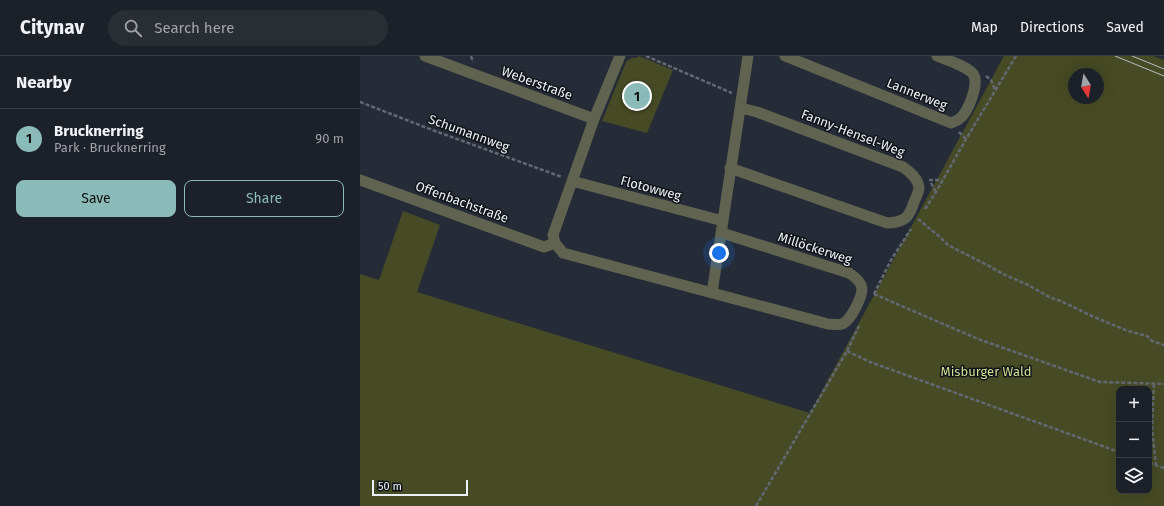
<!DOCTYPE html>
<meta charset="utf-8">
<style>
:root{--surface:#1c2129;--page:#292e35;--text:#f1f3f6;--muted:#a0a3a8;--line:#3a3e46;--accent:#8bbbb9}
body{margin:0;font-family:"Fira Sans",sans-serif;background:var(--page);color:var(--text)}
.controls{position:absolute;right:12px;bottom:12px;display:grid;overflow:hidden;border-radius:8px;box-shadow:0 4px 16px #0002}
.controls button{width:36px;height:36px;display:grid;place-items:center;padding:0;border:0;border-bottom:1px solid var(--line);background:var(--surface);color:var(--text);font:20px sans-serif}
.compass{position:absolute;left:708px;top:12px;width:36px;height:36px;border-radius:50%;background:var(--surface);box-shadow:0 4px 16px #0002;rotate:169deg}
.scale{position:absolute;left:12px;bottom:10px;width:96px;box-sizing:border-box;padding-left:4px;border:2px solid #ecf0f8;border-top:0;font-size:11px;line-height:14px;white-space:nowrap;color:#ecf0f8;-webkit-text-stroke:3px #111419;paint-order:stroke}
.you{position:absolute;left:359px;top:197px;width:14px;height:14px;margin:-10px;border:3px solid #fff;border-radius:50%;background:#1a73e8;box-shadow:0 0 0 6px #1a73e833}
.badge{display:grid;place-items:center;width:26px;height:26px;border-radius:50%;background:var(--accent);color:#111;font-size:13px;font-weight:700}
.pin{position:absolute;translate:-50% -50%;border:2px solid #fff;box-shadow:0 1px 4px #0006}
.list{margin:0;padding:0;list-style:none}
h2{display:flex;justify-content:space-between;align-items:center;height:52px;margin:0;padding:0 16px;font-size:17px}
h2 small{font-size:13px;font-weight:400;color:var(--muted)}
.list li{display:grid;grid-template-columns:26px 1fr auto;gap:12px;align-items:center;box-sizing:border-box;height:60px;padding:0 16px;border-top:1px solid var(--line)}
.list b{display:block;font-size:15px;white-space:nowrap}
.list p{margin:0;font-size:13px;white-space:nowrap;color:var(--muted)}
.list em{font-size:13px;font-style:normal;color:var(--muted)}
.actions{display:flex;gap:8px;padding:12px 16px}
.actions a{flex:1;padding:9px 0;border:1px solid var(--accent);border-radius:8px;text-align:center;font-size:14px;color:var(--accent)}
.actions .main{background:var(--accent);color:#111}
.icon{flex:none;width:22px;height:22px;fill:none;stroke:currentColor;stroke-width:2;stroke-linecap:round;stroke-linejoin:round}
.map{position:relative;flex:none;width:804px;height:450px;overflow:hidden}
header{display:flex;align-items:center;gap:24px;box-sizing:border-box;height:56px;padding:0 20px;background:var(--surface);border-bottom:1px solid var(--line)}
header strong{font-size:19px}
nav{display:flex;gap:22px;margin-inline-start:auto;font-size:14px}
.search{width:280px;height:36px;background:var(--page);display:flex;align-items:center;gap:10px;box-sizing:border-box;padding:0 14px;border-radius:22px;color:var(--muted);font-size:15px}
main{display:flex}
aside{flex:1;background:var(--surface)}
.map>svg:first-child{display:block}
</style>
<header>
<strong>Citynav</strong>
<div class="search"><svg class="icon" aria-label="search" viewBox="0 0 24 24"><circle cx="10" cy="10" r="6"/><path d="M15 15l6 6"/></svg>Search here</div>
<nav><a>Map</a><a>Directions</a><a>Saved</a></nav>
</header>
<main>
<aside>
<h2>Nearby<small></small></h2>
<ul class="list">
<li><span class="badge">1</span><div><b>Brucknerring</b><p>Park · Brucknerring</p></div><em>90 m</em></li>
</ul>
<div class="actions"><a class="main">Save</a><a>Share</a></div>
</aside>
<div class="map">
<svg width="804" height="450" viewBox="0 0 804 450">
<rect width="100%" height="100%" fill="#252c37"/>
<!-- green -->
<path fill="#464b25" fill-rule="evenodd" d="M279,0L313,14L287,77L242,65L266,6C269,3 272,1 277,2Z
M644,0H793L804,4V450H0V218L19,224L43,155L80,169L57,236L450,357ZM714,18H738V42H714ZM759,333H789V435H759Z"/>
<g fill="none" stroke-linecap="round" stroke-linejoin="round">
<!-- path -->
<path stroke="#636973" stroke-width="2.5" stroke-dasharray="4 2" stroke-linecap="butt" d="M111,0L113,6
M286,0L372,37
M626,20L631,24L635,34
M0,46L75,75L202,121
M599,76L606,83
M569,124H582
M571,127L576,136
M565,153L576,136L606,83L656,0
M558,163L580,181L588,189L629,210L643,218L668,229L691,242L701,245L734,261L768,275L787,280L792,285L804,289
M514,238L531,204L551,173
M514,238L618,283L740,326L804,328
M487,295L510,306L759,396
M794,328L792,371L796,409
M789,407L804,412
M396,450L487,295L499,270"/>
<!-- minor -->
<path stroke="#5f634f" stroke-width="11" d="M65,0L234,63
M260,0L234,63L193,179L195,187L203,197L468,268C473,268 480,270 484,267C490,263 493,257 496,251C504,235 506,228 489,217L362,177
M425,0L591,67C593,66 597,65 599,63C608,57 620,27 613,18C607,10 587,4 577,0
M370,112L527,167C545,166 549,162 554,146C556,142 558,137 559,133C559,123 550,116 543,111L397,56L381,52
M0,124L184,191L195,187
M212,125L363,165
M352,237L388,0"/>
<!-- tram -->
<path stroke="#b8bdc5" stroke-width="1" d="M755,0L804,20
M772,0L804,13"/>
</g>
<g text-anchor="middle" dominant-baseline="central" stroke-width="3" stroke-linejoin="round" paint-order="stroke">
<!-- street labels -->
<g font-size="13" fill="#ecf0f8" stroke="#111419">
<text transform="translate(177 27) rotate(20)">Weberstraße</text>
<text transform="translate(557 38) rotate(22)">Lannerweg</text>
<text transform="translate(109 77) rotate(20)">Schumannweg</text>
<text transform="translate(493 77) rotate(21)">Fanny-Hensel-Weg</text>
<text transform="translate(291 132) rotate(15)">Flotowweg</text>
<text transform="translate(102 146) rotate(20)">Offenbachstraße</text>
<text transform="translate(455 192) rotate(18)">Millöckerweg</text>
</g>
<!-- park labels -->
<g font-size="13" fill="#d1dd92" stroke="#111419">
<text x="626" y="315">Misburger Wald</text>
</g>
</g>
</svg>
<div class="controls">
<button>+</button>
<button>−</button>
<button><svg class="icon" aria-label="layers" viewBox="0 0 24 24"><path d="M12 4l9 5-9 5-9-5zM3 14l9 5 9-5"/></svg></button>
</div>
<svg class="compass" viewBox="-18 -18 36 36"><path d="M0-13l5 13h-10z" fill="#e53935"/><path d="M0 13l5-13h-10z" fill="#a0a3a8"/></svg>
<div class="scale">50 m</div>
<div class="you"></div>
<div class="pin badge" style="left:277px;top:40px">1</div>
</div>
</main>
